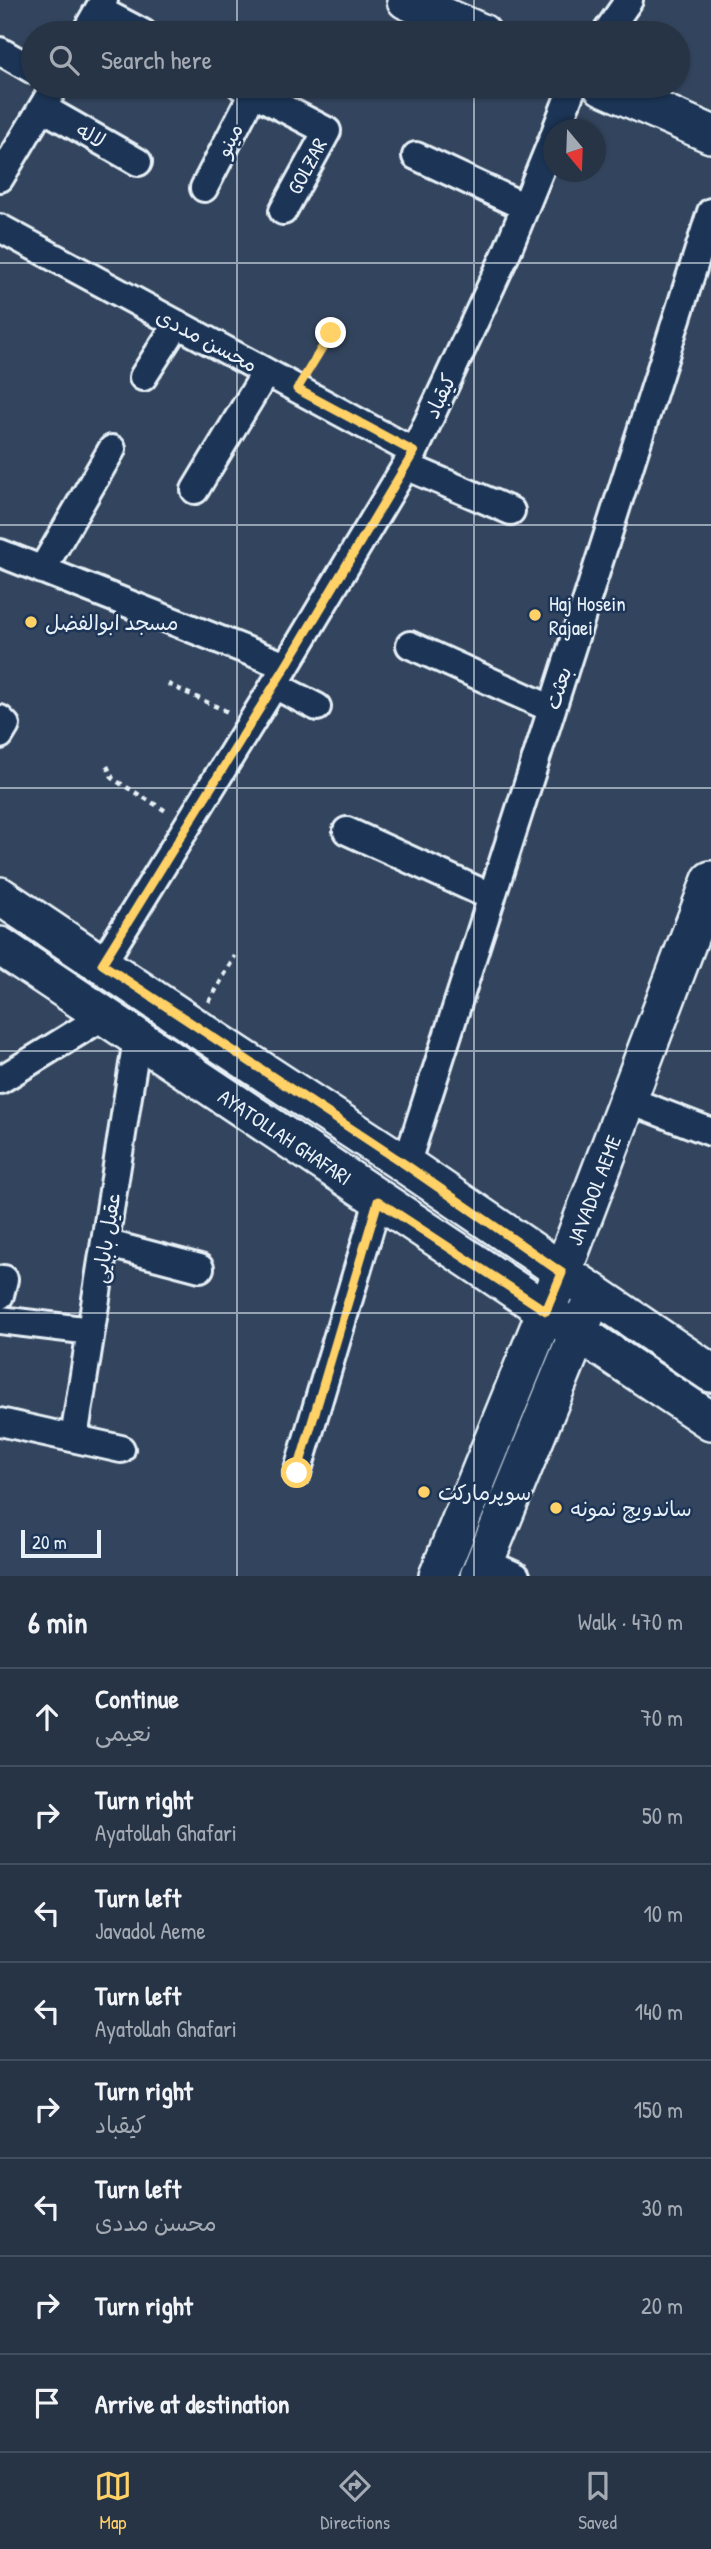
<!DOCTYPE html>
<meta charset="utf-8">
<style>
:root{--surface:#263446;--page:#2e3c4d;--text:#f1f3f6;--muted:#a4aab3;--line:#424f5f;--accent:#ffd166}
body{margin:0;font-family:"Patrick Hand","Playpen Sans Arabic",sans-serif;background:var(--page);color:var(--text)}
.compass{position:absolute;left:543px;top:119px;width:63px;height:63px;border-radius:50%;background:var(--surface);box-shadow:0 2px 5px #0004;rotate:161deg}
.scale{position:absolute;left:21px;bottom:18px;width:80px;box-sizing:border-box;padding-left:7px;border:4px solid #e8f1f8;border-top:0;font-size:19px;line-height:24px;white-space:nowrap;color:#e8f1f8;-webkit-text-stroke:5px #1d3557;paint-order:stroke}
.stop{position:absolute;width:21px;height:21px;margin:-16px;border:5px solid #ffd166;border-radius:50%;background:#fff}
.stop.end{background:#ffd166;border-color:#fff;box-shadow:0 2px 7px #0008}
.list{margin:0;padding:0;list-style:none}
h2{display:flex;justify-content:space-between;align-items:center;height:91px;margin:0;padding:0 28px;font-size:30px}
h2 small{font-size:23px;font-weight:400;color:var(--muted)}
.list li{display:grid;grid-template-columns:46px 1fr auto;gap:21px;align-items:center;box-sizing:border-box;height:98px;padding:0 28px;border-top:2px solid var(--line)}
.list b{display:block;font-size:26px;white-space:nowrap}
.list p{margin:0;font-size:23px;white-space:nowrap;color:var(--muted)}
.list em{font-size:23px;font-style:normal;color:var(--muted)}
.icon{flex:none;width:38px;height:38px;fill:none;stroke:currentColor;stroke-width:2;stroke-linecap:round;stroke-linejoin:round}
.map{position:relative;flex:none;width:711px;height:1576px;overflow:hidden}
.search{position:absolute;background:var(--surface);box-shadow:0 2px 5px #0004;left:21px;right:21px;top:21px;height:77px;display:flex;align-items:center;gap:18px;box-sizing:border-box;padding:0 24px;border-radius:38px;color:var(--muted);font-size:26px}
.sheet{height:875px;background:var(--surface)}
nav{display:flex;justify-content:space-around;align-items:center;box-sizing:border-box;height:98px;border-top:2px solid var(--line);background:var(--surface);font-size:19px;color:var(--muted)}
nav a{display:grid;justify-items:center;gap:4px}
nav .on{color:var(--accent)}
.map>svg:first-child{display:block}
</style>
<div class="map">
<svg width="711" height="1576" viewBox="0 0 711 1576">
<rect width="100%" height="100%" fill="#33455e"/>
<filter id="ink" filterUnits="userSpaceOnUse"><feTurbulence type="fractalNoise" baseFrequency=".0143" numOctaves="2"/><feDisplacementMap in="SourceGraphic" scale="14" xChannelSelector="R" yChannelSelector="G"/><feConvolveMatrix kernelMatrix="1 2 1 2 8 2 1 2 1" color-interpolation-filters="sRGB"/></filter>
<g filter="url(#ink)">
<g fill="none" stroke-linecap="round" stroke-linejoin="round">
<defs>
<path id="street" d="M99,10L143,33
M85,33L104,0
M606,33L629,0
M0,51L33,70
M241,86L327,131L283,211
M43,108L138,162
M556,130L573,86
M416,156L525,207
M0,178L55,86
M204,188L253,93
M0,228L414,452
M143,377L177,324
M406,466L511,511
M195,490L266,372
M0,553L286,666
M42,570L112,449
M410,645L552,709
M274,685L317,707
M0,719L6,725L0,735
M347,831L492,897
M102,964L286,666L414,452L506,254L554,136
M0,1080L104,1016
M628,1100L711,1132
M406,1165L711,212
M105,1243L200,1268
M0,1295L4,1279
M0,1320L91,1331
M0,1422L121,1449
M74,1438L137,1039
M297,1473L378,1201
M485,1562L516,1576"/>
<g id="secondary">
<path d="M406,0L482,33"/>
<path d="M602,86L711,134"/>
<path d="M0,896L195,1027L406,1165L711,1373"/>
<path id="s1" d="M0,946L711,1421"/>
<path id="s2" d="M438,1576L570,1252L711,880"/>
<path d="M479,1576L587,1311"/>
</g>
</defs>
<!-- street casing -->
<use href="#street" stroke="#e8f1f8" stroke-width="32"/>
<!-- secondary casing -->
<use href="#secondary" stroke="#e8f1f8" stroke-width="42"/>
<!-- path -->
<path stroke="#e8f1f8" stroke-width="4.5" stroke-dasharray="5 5" stroke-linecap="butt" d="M311,367L331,333
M168,684L228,712
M107,766L113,779L166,811
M209,1002L235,956"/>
<!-- street -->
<use href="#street" stroke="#1d3557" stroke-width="26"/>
<!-- secondary -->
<use href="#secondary" stroke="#1d3557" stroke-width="37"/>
</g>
</g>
<g fill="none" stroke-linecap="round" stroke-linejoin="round" filter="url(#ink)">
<!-- route -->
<path stroke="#ffd166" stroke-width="9" d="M297,1473L378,1201L546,1311L562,1273L406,1165L102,964L286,666L414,452L297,389L331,333"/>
</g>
<!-- grid -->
<path fill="none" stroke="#e8f1f8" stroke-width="2" stroke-opacity="0.55" d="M237,0V33M474,0V33M237,86V1576M474,86V1576M0,263H711M0,525H711M0,788H711M0,1051H711M0,1313H711"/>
<!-- markers -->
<g fill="#ffd166" stroke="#1d3557" stroke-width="2.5">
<circle cx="535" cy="615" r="7"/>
<circle cx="31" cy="622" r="7"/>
<circle cx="424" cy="1492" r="7"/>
<circle cx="556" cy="1508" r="7"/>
</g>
<g text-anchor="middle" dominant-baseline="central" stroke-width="5" stroke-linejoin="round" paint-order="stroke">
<!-- street labels -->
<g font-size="21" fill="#e8f1f8" stroke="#1d3557">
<text transform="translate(91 135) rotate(30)">لاله</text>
<text transform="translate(229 140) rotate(-63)">مینو</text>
<text transform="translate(307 166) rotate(-62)">GOLZAR</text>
<text transform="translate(207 340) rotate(28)">محسن مددی</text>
<text transform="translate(440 396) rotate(-65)">کیقباد</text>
<text transform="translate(558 688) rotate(-72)">بعثت</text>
<text stroke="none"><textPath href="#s1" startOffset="343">AYATOLLAH GHAFARI</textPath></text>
<text stroke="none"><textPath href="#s2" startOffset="416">JAVADOL AEME</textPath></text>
<text transform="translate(106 1238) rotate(-81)">عقیل بابایی</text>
</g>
<!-- poi labels -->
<g font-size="21" fill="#e8f1f8" stroke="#1d3557" text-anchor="start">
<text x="549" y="603">Haj Hosein<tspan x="549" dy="24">Rajaei</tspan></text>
<text x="45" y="622">مسجد ابوالفضل</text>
<text x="438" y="1492">سوپرمارکت</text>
<text x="570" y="1508">ساندویچ نمونه</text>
</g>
</g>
</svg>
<svg class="compass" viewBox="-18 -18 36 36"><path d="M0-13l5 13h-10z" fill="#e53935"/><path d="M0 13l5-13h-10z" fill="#a4aab3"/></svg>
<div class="scale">20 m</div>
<div class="stop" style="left:297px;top:1473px"></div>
<div class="stop end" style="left:331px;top:333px"></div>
<div class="search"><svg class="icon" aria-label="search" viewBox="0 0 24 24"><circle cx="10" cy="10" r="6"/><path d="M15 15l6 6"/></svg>Search here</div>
</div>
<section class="sheet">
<h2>6 min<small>Walk · 470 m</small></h2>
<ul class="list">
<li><svg class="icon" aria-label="ahead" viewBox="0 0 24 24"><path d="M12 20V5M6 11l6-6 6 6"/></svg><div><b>Continue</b><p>نعیمی</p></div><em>70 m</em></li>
<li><svg class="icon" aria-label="right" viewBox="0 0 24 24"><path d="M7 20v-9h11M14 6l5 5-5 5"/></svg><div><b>Turn right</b><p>Ayatollah Ghafari</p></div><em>50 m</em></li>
<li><svg class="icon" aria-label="left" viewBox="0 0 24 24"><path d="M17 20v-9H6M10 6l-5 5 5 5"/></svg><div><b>Turn left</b><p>Javadol Aeme</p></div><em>10 m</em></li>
<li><svg class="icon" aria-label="left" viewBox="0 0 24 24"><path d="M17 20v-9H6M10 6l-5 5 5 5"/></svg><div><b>Turn left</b><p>Ayatollah Ghafari</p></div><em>140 m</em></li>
<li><svg class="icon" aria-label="right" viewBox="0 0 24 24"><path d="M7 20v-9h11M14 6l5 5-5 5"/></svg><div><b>Turn right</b><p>کیقباد</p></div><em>150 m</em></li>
<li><svg class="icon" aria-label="left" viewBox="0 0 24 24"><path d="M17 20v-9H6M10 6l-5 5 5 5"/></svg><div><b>Turn left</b><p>محسن مددی</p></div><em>30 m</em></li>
<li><svg class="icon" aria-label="right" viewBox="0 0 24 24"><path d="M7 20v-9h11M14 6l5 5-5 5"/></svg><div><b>Turn right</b></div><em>20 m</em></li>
<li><svg class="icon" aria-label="arrive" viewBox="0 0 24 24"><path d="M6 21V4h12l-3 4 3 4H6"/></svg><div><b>Arrive at destination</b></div></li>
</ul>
</section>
<nav>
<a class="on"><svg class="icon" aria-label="map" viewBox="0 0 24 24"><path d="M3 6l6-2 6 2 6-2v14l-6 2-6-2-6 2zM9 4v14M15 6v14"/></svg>Map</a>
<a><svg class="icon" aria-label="directions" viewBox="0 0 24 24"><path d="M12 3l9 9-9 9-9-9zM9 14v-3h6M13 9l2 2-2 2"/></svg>Directions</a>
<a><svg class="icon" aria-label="saved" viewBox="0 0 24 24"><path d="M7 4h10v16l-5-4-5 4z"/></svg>Saved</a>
</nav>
